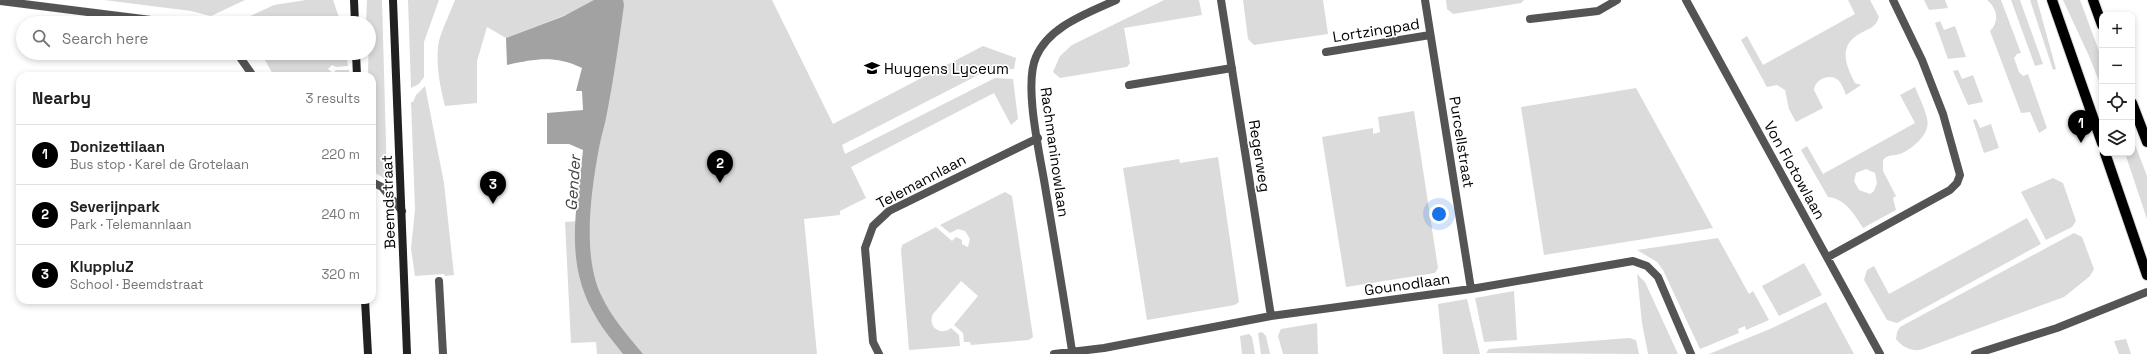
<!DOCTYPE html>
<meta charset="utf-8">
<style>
:root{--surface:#fff;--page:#f6f6f6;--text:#202124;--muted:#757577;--line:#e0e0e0;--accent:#000}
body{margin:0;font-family:"Space Grotesk",sans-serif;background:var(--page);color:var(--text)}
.controls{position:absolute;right:12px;top:12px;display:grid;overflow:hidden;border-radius:8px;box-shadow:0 2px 6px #0003}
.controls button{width:36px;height:36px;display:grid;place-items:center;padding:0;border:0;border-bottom:1px solid var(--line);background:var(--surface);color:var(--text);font:20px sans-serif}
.you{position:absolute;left:1439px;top:214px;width:14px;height:14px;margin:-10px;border:3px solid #fff;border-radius:50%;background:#1a73e8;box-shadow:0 0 0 6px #1a73e833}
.badge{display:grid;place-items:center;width:26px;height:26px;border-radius:50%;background:var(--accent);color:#fff;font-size:13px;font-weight:700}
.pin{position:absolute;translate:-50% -33px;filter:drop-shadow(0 1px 2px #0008)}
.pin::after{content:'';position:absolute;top:21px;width:14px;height:12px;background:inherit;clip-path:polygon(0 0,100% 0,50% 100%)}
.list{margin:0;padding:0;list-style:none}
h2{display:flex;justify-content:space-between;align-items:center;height:52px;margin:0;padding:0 16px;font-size:17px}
h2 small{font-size:13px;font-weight:400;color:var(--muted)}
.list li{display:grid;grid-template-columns:26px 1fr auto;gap:12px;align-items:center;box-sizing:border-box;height:60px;padding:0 16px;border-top:1px solid var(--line)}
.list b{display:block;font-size:15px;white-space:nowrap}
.list p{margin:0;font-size:13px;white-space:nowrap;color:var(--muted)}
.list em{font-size:13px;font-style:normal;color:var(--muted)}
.icon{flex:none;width:22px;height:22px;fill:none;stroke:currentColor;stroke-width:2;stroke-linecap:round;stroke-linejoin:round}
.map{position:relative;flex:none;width:2147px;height:354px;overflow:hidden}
.search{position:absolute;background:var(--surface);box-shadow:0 2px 6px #0003;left:16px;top:16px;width:360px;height:44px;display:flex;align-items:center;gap:10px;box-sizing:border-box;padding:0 14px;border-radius:22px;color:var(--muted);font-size:15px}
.panel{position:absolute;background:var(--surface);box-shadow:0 2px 6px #0003;left:16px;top:72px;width:360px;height:232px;border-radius:12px}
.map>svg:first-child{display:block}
</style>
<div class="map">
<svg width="2147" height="354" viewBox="0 0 2147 354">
<rect width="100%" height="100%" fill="#fff"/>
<!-- green -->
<path fill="#dbdbdb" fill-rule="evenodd" d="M104,0H245L211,16L191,11Z
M306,0H333L341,23H235L274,5Z
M367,0H382L387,180L372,171V76H368L369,23H366Z
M408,0H439L424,42V77L419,84L411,88Z
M455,0H772L833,124L983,46L1016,58L1014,69L988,70L842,145L845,154L995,78L1013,79L1018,119L1011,125L994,93L851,167L866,198L840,211V215L804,219L817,354H597L596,342L571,343L565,222L578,221L588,98L578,10L506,38L487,27L477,61V103L445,106C440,87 435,61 439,41C443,27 450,13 455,0Z
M1164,0H1199L1202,15L1124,28L1130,63L1127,67L1060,78L1053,72L1060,56L1072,45Z
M1243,0H1323L1328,34L1254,45L1248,39Z
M1446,0H1524L1521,3L1453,14L1447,9Z
M1848,0H1870L1879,17C1876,27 1870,28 1861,33C1838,45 1845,64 1855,83L1861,85L1846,95C1844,90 1842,84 1838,80C1830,73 1815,79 1814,90L1823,108L1796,122L1789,109L1785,90L1777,85L1767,87L1741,40L1747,36L1763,65L1855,14Z
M1924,0H1945L1948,8L1929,10Z
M1987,0H2001L2021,53L2017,54L2014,58L2019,72L2023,76L2028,74L2047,128L2039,133L2030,112L2021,113L1990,31C2000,21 1997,8 1987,0Z
M2011,0H2020L2043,64L2035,66Z
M2030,0H2037L2056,69L2053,70Z
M2063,0H2080L2102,59V89L2089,56Z
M1940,21L1944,30L1955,26L1966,57L1948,59L1935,23Z
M261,53H346L348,66L336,67L332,65L328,69L333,73L336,70H349V76H274Z
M1958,70L1962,79L1973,75L1983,102L1968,105L1953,71Z
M425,86L444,183L454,275L445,276L444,274L415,276L411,249L415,209L411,102H413L416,95Z
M1915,87C1919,97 1925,108 1927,119C1931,134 1912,149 1900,154C1894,156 1888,154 1883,160V171L1896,196L1893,198L1896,210L1863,228C1854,214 1846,199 1828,197L1801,150L1807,146L1823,174L1915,123L1900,95ZM1866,169L1875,173L1877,183L1874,191L1870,194L1859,190L1854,181L1856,173Z
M1636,88L1713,228L1544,255L1521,107Z
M1414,111L1438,268L1435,273L1346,287L1322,137L1373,128V134L1380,132L1378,117Z
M1976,119L1980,128L1991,124L1999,148L1984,153L1973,120Z
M2132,137L2147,176V219L2125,153H2132Z
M1218,157L1239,302L1235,305L1147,320L1123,168L1179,159L1180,163Z
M2053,178L2063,183L2076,221L2072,227L2046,240L2021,192Z
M1005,192L1012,196L1033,337L1029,340L971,345L970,342H964L963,333L954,325L978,296L961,281L933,314C927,326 940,337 951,328L959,335L960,346L909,350L901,250L902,245L936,227L952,241L956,237L962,240V244L968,247L970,239L965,231L958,229L950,233L940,225Z
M2027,218L2041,244L1897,323L1887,320L1864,280L1867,270L1874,266L1889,294Z
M2074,233L2082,237L2094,269L2090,276L2064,297L1920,350C1911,351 1902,347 1896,339L1897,332L1900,327Z
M1718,238L1749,294L1753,291L1769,320L1746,330L1745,326L1738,329L1739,333L1700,349L1663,270L1657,262L1637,250Z
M1804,263L1822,295L1779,316L1762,286Z
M1637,274L1645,282L1678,354H1648L1642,323Z
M1514,291L1517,340L1484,342L1475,298Z
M1467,299L1480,354H1443L1438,304Z
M1826,302L1854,354H1709L1770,329Z
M1317,323L1318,354H1283L1278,336L1281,329Z
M1262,332L1266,336L1270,354H1261L1258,333Z
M1249,334L1252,337L1255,354H1242L1240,336Z
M1629,338L1636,340L1639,354L1486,353L1489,349Z
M2126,339L2131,354H2119L2114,341Z"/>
<!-- water -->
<path fill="#a2a2a2" d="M594,0H623L624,5C619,41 614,77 607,113C605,125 601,136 599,148C591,191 582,255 601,295C611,317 628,336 643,354H623C614,342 603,330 596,317C563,262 577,209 583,150L569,144H547V113L583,110L582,91H576L582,68C554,55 536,59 507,65L506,38L564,16Z"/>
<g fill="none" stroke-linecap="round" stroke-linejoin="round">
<defs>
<path id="primary" d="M2052,0L2102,143
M2093,0L2102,25
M2132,103L2147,142
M2105,153L2147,275"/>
</defs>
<!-- primary casing -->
<use href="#primary" stroke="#dbdbdb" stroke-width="12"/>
<!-- minor -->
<path stroke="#545454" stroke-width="8" d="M1221,0L1271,316
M1425,0L1471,289
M1686,0L1880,354
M0,1L175,23
M1530,19L1598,11L1617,0
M1326,52L1430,35
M237,53L253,76
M1129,85L1232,68
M372,182L382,187L402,211
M1828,257L1950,190L1957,183L1960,175L1943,114L1922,60L1893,0
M439,281L443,354
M1072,351C1064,298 1055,245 1046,192C1041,159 1023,86 1036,57C1049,26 1088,13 1116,0
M879,354L873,342L865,248L873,226L889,211L1038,138
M1054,354L1104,348L1271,316L1471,289L1633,261L1647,266L1658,277L1691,354"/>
<!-- tertiary -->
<path stroke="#545454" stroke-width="8" d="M1975,354L2057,328L2147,292"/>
<!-- secondary -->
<path stroke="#212121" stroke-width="8" d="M354,0L355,23
M393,0L407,354
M356,53L357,76
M365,300L368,354"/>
<!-- primary -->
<use href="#primary" stroke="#000" stroke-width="10"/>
</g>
<!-- icons -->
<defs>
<symbol id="school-bare" viewBox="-9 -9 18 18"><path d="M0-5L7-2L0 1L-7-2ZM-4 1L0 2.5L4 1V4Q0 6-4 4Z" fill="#000" stroke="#fff" stroke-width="2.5" paint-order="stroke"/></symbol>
</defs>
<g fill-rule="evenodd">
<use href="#school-bare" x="861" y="57" width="22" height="22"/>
</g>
<g text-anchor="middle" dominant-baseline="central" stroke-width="3.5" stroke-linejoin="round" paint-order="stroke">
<!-- street labels -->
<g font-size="15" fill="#000" stroke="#fff">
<text transform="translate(1376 30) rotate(-9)">Lortzingpad</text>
<text transform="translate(1462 142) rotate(81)">Purcellstraat</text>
<text transform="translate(1055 152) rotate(82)">Rachmaninowlaan</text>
<text transform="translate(1260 156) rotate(81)">Regerweg</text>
<text transform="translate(1795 170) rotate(61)">Von Flotowlaan</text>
<text transform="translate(921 181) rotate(-28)">Telemannlaan</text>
<text transform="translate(388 202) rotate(-92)">Beemdstraat</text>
<text transform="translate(1407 284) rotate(-8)">Gounodlaan</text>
</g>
<!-- poi labels -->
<g font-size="15" fill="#000" stroke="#fff" text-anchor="start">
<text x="884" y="68">Huygens Lyceum</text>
</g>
<!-- water labels -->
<g font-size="16" font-style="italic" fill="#434343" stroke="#fff">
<text transform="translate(573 183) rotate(-86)">Gender</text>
</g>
</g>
</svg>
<div class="controls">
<button>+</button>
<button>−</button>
<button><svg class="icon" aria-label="locate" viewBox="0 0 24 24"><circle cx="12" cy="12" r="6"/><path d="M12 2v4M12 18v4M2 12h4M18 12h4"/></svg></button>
<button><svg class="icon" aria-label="layers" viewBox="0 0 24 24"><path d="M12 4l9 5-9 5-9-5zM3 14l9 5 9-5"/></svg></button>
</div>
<div class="you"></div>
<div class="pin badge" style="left:2081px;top:143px">1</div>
<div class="pin badge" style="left:720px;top:183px">2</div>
<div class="pin badge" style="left:493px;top:204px">3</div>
<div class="search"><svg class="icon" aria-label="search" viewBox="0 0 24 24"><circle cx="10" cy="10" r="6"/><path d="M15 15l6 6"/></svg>Search here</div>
<section class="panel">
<h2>Nearby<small>3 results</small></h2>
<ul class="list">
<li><span class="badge">1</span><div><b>Donizettilaan</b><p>Bus stop · Karel de Grotelaan</p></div><em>220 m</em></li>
<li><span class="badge">2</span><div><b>Severijnpark</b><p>Park · Telemannlaan</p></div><em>240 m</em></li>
<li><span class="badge">3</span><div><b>KluppluZ</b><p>School · Beemdstraat</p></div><em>320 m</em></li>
</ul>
</section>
</div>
